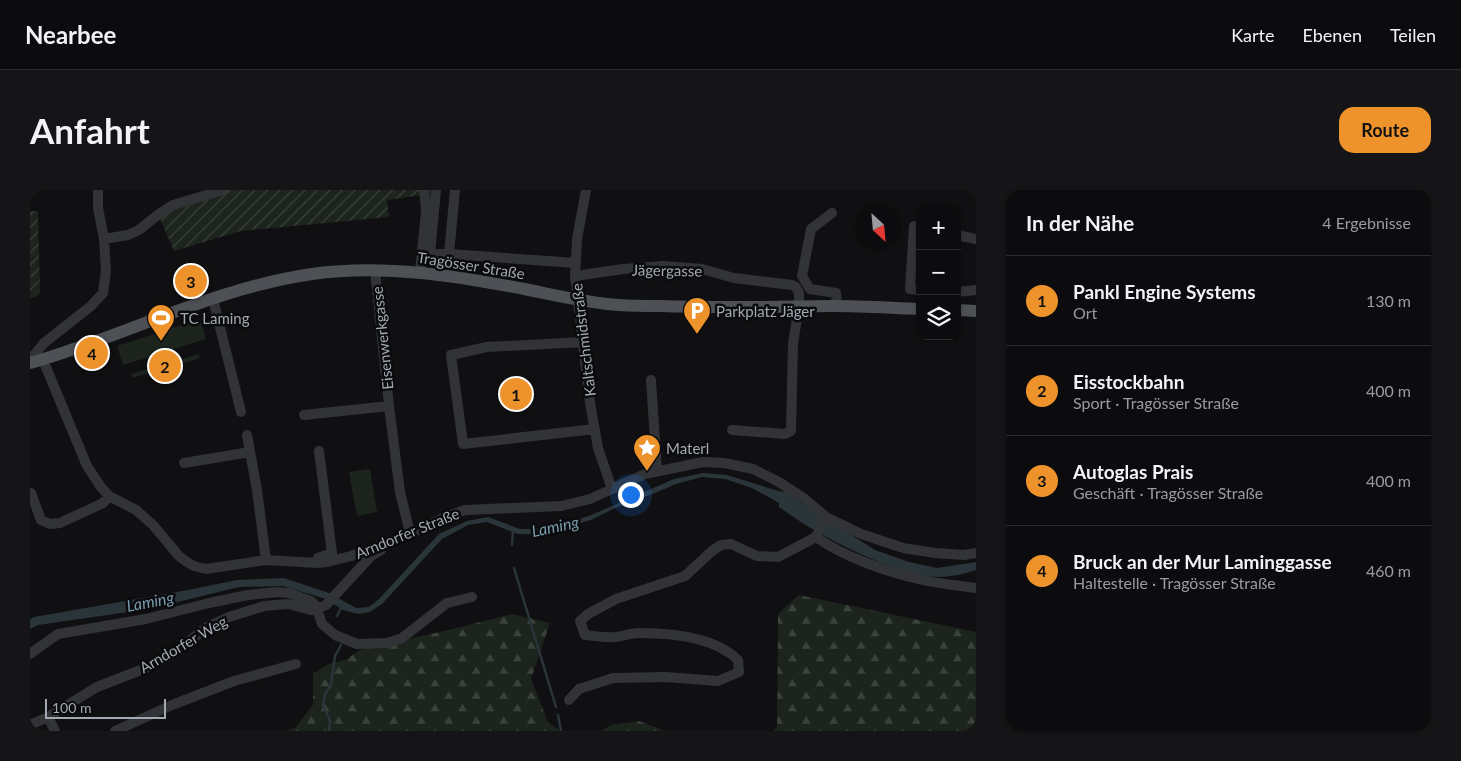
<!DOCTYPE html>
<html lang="de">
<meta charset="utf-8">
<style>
:root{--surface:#0c0c0e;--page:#151517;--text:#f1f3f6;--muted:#9a9b9e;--line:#2c2c2e;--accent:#ee922c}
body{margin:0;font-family:Lato,sans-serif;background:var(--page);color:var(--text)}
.controls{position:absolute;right:15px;top:15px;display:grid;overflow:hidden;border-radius:10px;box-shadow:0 1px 4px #0004}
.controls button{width:45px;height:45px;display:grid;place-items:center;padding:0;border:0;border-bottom:1px solid var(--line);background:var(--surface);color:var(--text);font:25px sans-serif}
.compass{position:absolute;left:826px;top:15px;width:45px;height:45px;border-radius:50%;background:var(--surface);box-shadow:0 1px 4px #0004;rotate:154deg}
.scale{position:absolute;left:15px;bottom:12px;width:121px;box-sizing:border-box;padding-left:5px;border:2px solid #a2a9b2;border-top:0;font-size:14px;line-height:18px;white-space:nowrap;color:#a2a9b2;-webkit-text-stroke:4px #0b0b0d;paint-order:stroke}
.you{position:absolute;left:600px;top:304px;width:18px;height:18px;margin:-12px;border:4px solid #fff;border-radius:50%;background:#1a73e8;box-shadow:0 0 0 8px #1a73e833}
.badge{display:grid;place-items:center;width:32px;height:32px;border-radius:50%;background:var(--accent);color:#111;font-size:16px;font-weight:700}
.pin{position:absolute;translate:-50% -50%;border:2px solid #fff;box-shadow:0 1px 5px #0006}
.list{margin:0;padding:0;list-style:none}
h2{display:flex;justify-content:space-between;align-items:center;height:65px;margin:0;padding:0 20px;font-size:21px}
h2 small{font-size:16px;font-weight:400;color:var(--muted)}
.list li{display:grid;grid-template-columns:32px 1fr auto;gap:15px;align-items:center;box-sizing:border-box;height:90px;padding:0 20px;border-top:1px solid var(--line)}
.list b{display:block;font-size:19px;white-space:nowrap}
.list p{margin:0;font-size:16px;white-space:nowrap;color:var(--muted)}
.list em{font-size:16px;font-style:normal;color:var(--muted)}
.icon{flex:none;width:28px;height:28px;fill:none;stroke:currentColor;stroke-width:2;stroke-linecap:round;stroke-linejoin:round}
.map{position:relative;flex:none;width:946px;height:541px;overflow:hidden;border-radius:15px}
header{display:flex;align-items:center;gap:30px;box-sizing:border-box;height:70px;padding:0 25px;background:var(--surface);border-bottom:1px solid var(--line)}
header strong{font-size:24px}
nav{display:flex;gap:28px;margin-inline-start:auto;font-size:18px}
.intro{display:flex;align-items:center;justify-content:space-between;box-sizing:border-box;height:120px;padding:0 30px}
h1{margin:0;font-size:35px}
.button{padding:12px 22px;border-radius:15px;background:var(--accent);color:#111;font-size:18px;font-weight:700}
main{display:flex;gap:30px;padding:0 30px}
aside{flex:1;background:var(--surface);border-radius:15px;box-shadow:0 1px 4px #0004}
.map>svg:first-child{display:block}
</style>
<header>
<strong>Nearbee</strong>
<nav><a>Karte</a><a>Ebenen</a><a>Teilen</a></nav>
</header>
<div class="intro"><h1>Anfahrt</h1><a class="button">Route</a></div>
<main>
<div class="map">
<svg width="946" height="541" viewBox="0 0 946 541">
<defs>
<pattern id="forest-firs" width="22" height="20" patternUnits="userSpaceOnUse" patternTransform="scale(1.25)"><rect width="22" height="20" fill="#1d241d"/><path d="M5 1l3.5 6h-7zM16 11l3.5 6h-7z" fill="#3b413b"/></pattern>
<pattern id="garden-furrows" width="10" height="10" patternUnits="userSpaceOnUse" patternTransform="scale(1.25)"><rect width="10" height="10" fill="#1d241d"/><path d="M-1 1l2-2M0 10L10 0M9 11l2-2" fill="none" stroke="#3b413b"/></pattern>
</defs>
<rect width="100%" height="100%" fill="#101012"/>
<!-- forest -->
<path fill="url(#forest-firs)" d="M769,405L946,442V541H743L747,537L748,424Z
M482,424L520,433L501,489L518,532L530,541H256L266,537L283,515V484L298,474L315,470L330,460L427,438Z
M609,531L635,541H571L581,535Z"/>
<!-- garden -->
<path fill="url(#garden-furrows)" d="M183,0H400V5H393L357,10L359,27L211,41L144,61L127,22Z
M0,21H8L10,102L5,107L0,108Z"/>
<!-- pitch -->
<path fill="#1d241d" d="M170,129L176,149L93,175L87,156Z
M169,164L170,168L102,188L101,184Z
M340,279L347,322L327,326L319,282Z"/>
<!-- water -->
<path fill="#2a353a" d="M673,283L697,285L748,301L756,302L780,319L845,360L879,372L907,378L946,372V380C934,384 921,387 908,387C885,386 863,378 842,369C807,354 780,339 749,317V313L722,298L695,289L672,287L646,294L625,303L587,317L561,330L543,335L523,337L505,344H488L457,332L438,335L412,349L352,414L340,422L328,424L313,420L296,409L253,396L209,397L119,419L8,435L0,439V429L4,427L158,400L207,390L254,388L299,403L326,418L339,417L349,409L409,344L437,331L458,327L490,339H505L523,333L542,331L559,326L644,289Z"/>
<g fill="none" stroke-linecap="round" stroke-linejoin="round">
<!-- stream -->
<path stroke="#2a353a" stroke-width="2.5" d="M482,355L483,340
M484,378L526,517
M307,426L312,416
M528,525L531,541
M299,541L300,530L293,516L295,504L301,495L305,466L311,455"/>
<!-- minor -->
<path stroke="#313337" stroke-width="10" d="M406,0L400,64H419L546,73
M556,0L547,49L545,86L560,213L568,258L582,299
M802,23L781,39L772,86L780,99L806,103L807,116
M890,37L884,36L880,99L890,100
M927,45L946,49
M74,49L98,45L109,40L129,24L143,15L193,0
M419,64L425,0
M390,82L396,21L394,0
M545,86L593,79L633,76L672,79L704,88L762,95L766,97L769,103V117L763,153L761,241L755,244L702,240
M927,102L946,100
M183,109L211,222
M553,152L457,157L421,165L433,254L565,239
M0,170L14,153L61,116L73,103L76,81L74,49L68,18V0
M13,170L57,276L71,297L79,306L106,320L123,335L149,366L157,372L164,376L176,379L236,370L288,373L297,372L321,366L369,349L413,328L435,320L531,316L560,309L615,284L673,272L694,273L723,279L749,292L775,309L796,327L831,344L873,358L905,363L934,365L946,363
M621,190L627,281
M359,216L370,302L380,343
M274,225L359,216L345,80
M217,245L227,300L236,370
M154,273L220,262
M1,303L11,330L20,334L30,333L73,313L79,306
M786,347C812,366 857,382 889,389C907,394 927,395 946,398
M288,372V368L302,363L289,261
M0,464L28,444L116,429L179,413L218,405L247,402L259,403L281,411L286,416L292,434L305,445L327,454L357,453L372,448L417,413L442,407
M539,510L549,499L583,488L636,487L688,491L709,482L708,470C685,447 640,443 609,443C601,443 594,446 586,447C575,448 565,446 555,445L550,431L558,424L586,409L655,386L682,361L691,355L701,354L727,366L748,367L786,347L796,327
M18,527L25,541
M0,535L18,527L67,497L116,478L141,465L177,437L199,427L234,416L258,414L281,420L287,419L296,415L341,366L351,360
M85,541L142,515L204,491L266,474"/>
<!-- major -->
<path stroke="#4d5055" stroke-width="12" d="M927,120L946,121
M0,173C95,146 184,98 282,84C355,74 428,86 499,100C529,106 559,113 589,115C603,116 616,116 630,116C688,118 745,117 803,116C832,116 861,118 890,119"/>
</g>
<!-- icons -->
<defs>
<symbol id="parking-pin" viewBox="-11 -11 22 30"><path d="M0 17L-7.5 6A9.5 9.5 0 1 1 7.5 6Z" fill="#ee922c" stroke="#0b0b0d"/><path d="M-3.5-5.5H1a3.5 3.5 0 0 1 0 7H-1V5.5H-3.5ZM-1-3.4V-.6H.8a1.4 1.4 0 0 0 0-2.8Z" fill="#fff"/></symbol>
<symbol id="stadium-pin" viewBox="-11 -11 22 30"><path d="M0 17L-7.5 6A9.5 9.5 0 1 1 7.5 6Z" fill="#ee922c" stroke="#0b0b0d"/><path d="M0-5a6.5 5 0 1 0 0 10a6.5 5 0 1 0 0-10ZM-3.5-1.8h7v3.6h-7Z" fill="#fff"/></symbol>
<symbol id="sight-pin" viewBox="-11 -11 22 30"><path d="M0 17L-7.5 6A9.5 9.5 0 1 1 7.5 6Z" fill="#ee922c" stroke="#0b0b0d"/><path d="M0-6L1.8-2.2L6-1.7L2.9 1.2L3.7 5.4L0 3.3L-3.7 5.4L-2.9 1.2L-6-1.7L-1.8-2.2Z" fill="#fff"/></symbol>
</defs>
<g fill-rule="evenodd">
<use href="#parking-pin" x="651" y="105" width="32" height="43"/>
<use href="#stadium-pin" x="115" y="112" width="32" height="43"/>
<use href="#sight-pin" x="601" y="242" width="32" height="43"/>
</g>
<g text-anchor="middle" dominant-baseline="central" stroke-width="5" stroke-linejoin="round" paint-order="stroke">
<!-- street labels -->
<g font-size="15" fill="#a2a9b2" stroke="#0b0b0d">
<text transform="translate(441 75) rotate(9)">Tragösser Straße</text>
<text transform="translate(637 80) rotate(1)">Jägergasse</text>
<text transform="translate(352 148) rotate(-96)">Eisenwerkgasse</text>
<text transform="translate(553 150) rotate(-97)">Kaltschmidstraße</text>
<text transform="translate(377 343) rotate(-22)">Arndorfer Straße</text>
<text transform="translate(153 454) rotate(-30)">Arndorfer Weg</text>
</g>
<!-- poi labels -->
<g font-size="15" fill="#a2a9b2" stroke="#0b0b0d" text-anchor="start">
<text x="686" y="121">Parkplatz Jäger</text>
<text x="150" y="128">TC Laming</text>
<text x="636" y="258">Materl</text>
</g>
<!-- water labels -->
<g font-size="16" font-style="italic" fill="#789cae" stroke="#0b0b0d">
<text transform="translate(525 336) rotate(-12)">Laming</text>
<text transform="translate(120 411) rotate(-11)">Laming</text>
</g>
</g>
</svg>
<div class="controls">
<button>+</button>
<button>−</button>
<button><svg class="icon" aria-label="layers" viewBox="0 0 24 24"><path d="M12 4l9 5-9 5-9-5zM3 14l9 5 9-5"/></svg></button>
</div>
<svg class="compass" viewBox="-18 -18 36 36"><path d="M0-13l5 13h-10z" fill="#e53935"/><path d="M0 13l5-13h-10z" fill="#9a9b9e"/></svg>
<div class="scale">100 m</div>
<div class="you"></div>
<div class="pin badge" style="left:486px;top:204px">1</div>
<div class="pin badge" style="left:135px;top:176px">2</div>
<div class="pin badge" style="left:161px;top:91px">3</div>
<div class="pin badge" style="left:62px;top:163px">4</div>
</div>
<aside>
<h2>In der Nähe<small>4 Ergebnisse</small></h2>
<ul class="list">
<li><span class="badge">1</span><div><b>Pankl Engine Systems</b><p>Ort</p></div><em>130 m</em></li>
<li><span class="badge">2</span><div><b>Eisstockbahn</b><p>Sport · Tragösser Straße</p></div><em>400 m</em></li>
<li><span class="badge">3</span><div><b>Autoglas Prais</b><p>Geschäft · Tragösser Straße</p></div><em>400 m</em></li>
<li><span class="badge">4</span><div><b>Bruck an der Mur Laminggasse</b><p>Haltestelle · Tragösser Straße</p></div><em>460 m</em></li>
</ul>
</aside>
</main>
